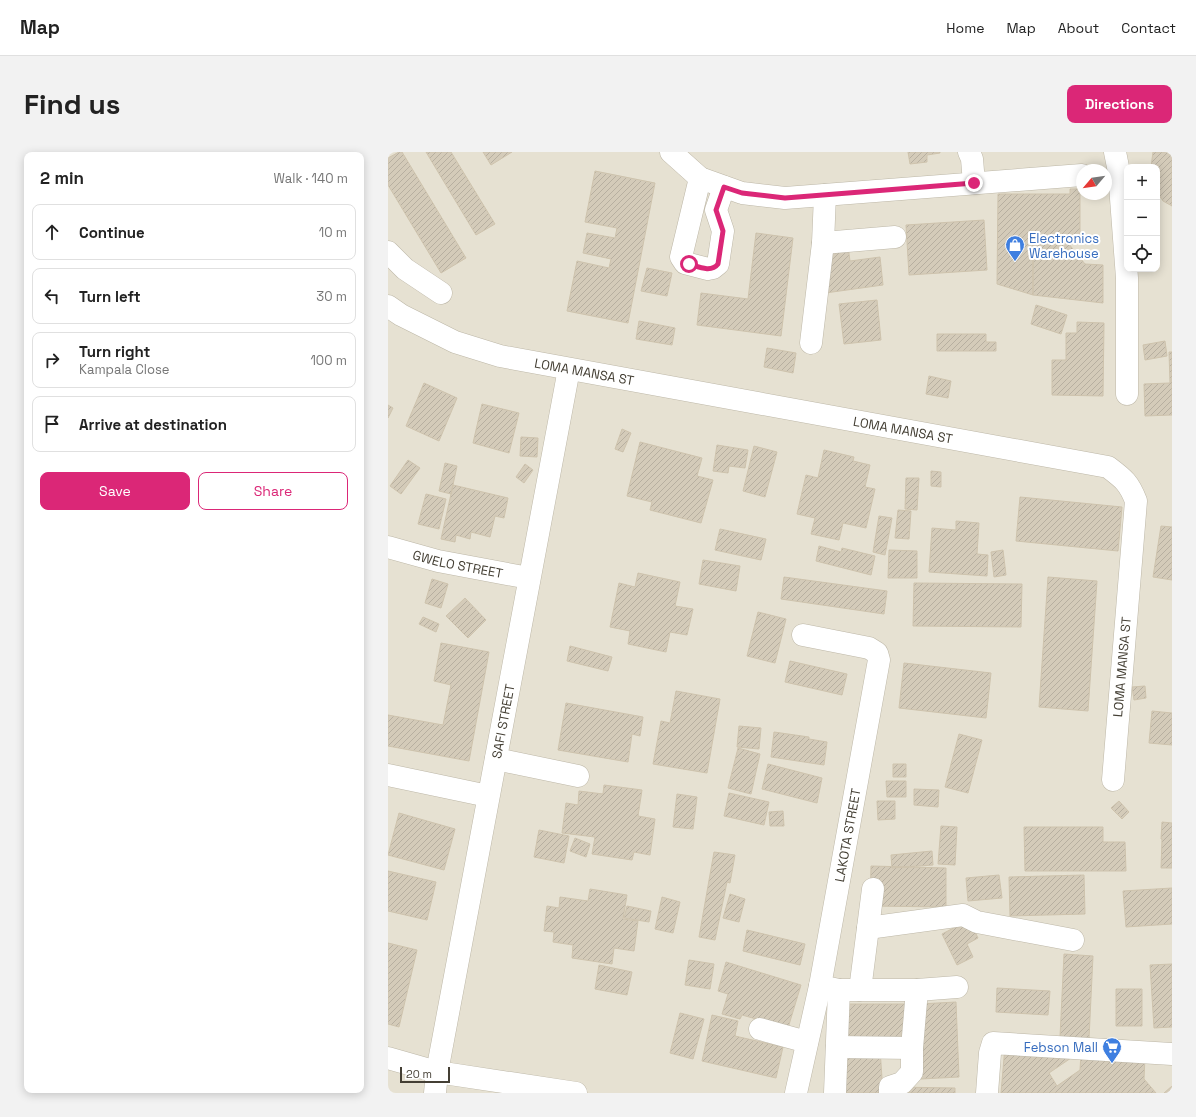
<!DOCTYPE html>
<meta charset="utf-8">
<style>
:root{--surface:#fff;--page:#f2f2f2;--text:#222;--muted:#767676;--line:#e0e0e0;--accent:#db2777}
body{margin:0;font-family:"Space Grotesk",sans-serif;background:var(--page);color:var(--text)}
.controls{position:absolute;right:12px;top:12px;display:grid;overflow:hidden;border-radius:8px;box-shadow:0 2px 10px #0003}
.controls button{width:36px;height:36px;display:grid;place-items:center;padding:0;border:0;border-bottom:1px solid var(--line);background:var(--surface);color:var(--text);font:20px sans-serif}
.compass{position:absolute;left:688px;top:12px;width:36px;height:36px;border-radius:50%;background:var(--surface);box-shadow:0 2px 10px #0003;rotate:241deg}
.scale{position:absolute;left:12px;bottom:10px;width:50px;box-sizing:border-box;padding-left:4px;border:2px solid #443f34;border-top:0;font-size:11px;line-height:14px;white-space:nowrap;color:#443f34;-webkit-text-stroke:3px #fff;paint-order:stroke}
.stop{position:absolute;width:12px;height:12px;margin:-9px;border:3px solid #db2777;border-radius:50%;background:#fff}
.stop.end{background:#db2777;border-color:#fff;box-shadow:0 1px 4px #0008}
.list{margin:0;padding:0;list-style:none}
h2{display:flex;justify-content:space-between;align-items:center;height:52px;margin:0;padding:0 16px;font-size:17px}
h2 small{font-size:13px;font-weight:400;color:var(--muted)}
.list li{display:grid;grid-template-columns:26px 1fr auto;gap:12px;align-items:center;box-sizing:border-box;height:56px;margin:0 8px 8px;padding:0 8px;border:1px solid var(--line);border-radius:8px}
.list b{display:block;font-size:15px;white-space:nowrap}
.list p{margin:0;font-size:13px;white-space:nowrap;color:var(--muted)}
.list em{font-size:13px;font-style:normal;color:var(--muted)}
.actions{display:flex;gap:8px;padding:12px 16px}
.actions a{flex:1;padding:9px 0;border:1px solid var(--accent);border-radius:8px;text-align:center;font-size:14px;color:var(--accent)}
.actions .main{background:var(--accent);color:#fff}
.icon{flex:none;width:22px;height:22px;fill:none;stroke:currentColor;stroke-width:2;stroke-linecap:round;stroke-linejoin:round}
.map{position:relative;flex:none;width:784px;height:941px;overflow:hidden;border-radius:8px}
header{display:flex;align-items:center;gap:24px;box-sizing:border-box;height:56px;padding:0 20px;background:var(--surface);border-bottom:1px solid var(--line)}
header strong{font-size:19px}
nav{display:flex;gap:22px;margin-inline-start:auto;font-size:14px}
.intro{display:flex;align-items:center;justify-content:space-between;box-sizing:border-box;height:96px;padding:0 24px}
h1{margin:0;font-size:28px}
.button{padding:10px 18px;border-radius:8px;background:var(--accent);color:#fff;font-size:14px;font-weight:700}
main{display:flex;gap:24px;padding:0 24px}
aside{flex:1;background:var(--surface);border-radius:8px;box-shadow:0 2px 10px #0003}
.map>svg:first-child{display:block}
</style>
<header>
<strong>Map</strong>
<nav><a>Home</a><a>Map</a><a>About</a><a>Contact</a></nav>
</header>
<div class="intro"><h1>Find us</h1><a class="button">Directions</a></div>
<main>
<aside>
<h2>2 min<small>Walk · 140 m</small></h2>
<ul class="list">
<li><svg class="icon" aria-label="ahead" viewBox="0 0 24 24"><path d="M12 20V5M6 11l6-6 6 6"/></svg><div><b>Continue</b></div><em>10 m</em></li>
<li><svg class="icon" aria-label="left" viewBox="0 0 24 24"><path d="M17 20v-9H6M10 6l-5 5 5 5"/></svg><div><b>Turn left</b></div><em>30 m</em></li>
<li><svg class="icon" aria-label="right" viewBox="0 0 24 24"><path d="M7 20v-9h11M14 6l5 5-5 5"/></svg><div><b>Turn right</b><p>Kampala Close</p></div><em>100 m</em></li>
<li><svg class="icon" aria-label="arrive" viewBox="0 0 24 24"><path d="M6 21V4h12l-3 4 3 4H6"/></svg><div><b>Arrive at destination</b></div></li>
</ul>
<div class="actions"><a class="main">Save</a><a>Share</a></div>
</aside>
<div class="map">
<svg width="784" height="941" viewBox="0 0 784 941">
<defs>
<pattern id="building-hatch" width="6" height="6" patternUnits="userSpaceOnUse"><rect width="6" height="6" fill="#d4cbb9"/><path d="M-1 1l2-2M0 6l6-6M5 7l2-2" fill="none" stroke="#b7afa0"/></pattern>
</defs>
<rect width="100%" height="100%" fill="#f2efe4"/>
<!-- residential -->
<path fill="#e6e1d2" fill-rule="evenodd" d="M0,0H784V941H0ZM739,15H769V117H739ZM694,18H718V42H694Z"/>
<!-- building -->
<path fill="url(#building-hatch)" stroke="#cec3ad" d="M11,0H14L78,106L53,121L0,33V6Z
M38,0H63L107,72L88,83Z
M95,0H124L103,13Z
M520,0H552V1L539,3V10L522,12Z
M765,0H784V54L775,49L769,40V15H763Z
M207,19L267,31L240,171L179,159L189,109L221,116L223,107L195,101L199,81L227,86L229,76L197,70Z
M682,37H692V87L645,86V143L609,132L610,42H682Z
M596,68L599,118L521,123L518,73Z
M368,81L405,86L393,184L309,173L313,141L360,147Z
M645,86H676L697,112L715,113V151L645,143Z
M459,87L462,109L492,105L495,133L430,142L440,89Z
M259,116L284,121L279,144L253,139Z
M489,148L493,188L456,192L451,152Z
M648,153L679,163L673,182L643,172Z
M251,169L287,176L284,193L248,187Z
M689,170L716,171L715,244L664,243V208H678V181H689Z
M549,182H598V190H608V199H549Z
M777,189L779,204L757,208L755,193Z
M379,196L408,201L405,221L376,215Z
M781,200H784V263L757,264L756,232L782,231Z
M541,224L563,229L560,246L538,242Z
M36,231L69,246L51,289L18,274Z
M94,252L131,261L121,301L85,291Z
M0,253L5,256L0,266Z
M234,277L243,281L235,300L227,297Z
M133,285L150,286L149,305L132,304Z
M252,290L314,306L309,324L325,328L313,371L262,358L264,350L239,344Z
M329,293L360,298L357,316L341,314L340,321L325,319Z
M366,294L389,300L377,345L355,339Z
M436,298L466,305L465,309L482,313L477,335L487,337L478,376L455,371L451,388L423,382L427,366L409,362L418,323L430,326Z
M20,308L32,316L13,342L2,334Z
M57,311L69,314L63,342L51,339Z
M137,312L145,318L136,331L128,325Z
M543,319L553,320V335L543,334Z
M518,326H531L529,358L517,357Z
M65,333L120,346L116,366L107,364L102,385L83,380L82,387L68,383L67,390L53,387Z
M38,342L58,347L51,377L30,372Z
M632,345L734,355L730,399L628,389Z
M510,358L523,359L521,387L507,386Z
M491,364L504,366L497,403L485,400Z
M568,369L591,371L589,402L600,403L599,424L541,420L544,376L568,378Z
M773,374L784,375V428L765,425Z
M332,377L378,387L373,408L327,398Z
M431,394L453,400L454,396L487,404L483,423L428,409Z
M501,398L529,399V426H500Z
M615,398L618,423L606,425L603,400Z
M315,408L352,414L348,439L311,432Z
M250,421L292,430L287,454L305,457L299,483L282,480L278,500L240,492L242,479L222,475L231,431L247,435Z
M396,425L499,439L496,462L393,447Z
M660,425L709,429L700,559L651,555Z
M44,427L60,432L53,456L37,451Z
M526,431L634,432L633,475L525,474Z
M77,446L98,468L80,486L58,464Z
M370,460L398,467L387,511L359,504Z
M35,465L51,472L48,480L31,472Z
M53,491L101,500L81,609L0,594V563L55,573L63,533L46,529Z
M182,494L224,505L220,519L179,509Z
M402,509L459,522L454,543L397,530Z
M516,511L603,521L598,566L511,556Z
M757,534L758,546L746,548L744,535Z
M288,539L332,547L319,621L265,612L273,569L282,571Z
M178,551L255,565L252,584L244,582L240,610L170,598Z
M764,559L784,561V593L761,591Z
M351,574L373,576L371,597L349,595Z
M386,580L421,585V587L439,590L436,613L383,605Z
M571,582L594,588L580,641L557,635Z
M350,596L372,602L363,642L340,636Z
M380,612L434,626L429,651L374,637Z
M505,612H518V625H505Z
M498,629H518V645H499Z
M216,633L254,638L250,664L267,667L262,703L246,700L244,708L204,702L207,685L174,681L178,651L190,653L191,639L215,642Z
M526,637L551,638L550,655L526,653Z
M341,641L381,650L376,673L336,664Z
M289,642L309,645L305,677L285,675Z
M489,649H507V667L490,668Z
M731,649L741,660L734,667L723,656Z
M395,659L396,674H382L381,660Z
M11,661L67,677L56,718L0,703Z
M774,670L784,671V716H773L774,687H773Z
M553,674L569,675L567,713L550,712Z
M636,675H715V690H737L738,719H637Z
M151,678L181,684L176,711L146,705Z
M187,686L202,692L198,705L182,699Z
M544,699L545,713L504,716L503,703Z
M326,700L347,703L342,731L339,730L327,788L311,785Z
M483,714L558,716V755L482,754Z
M0,719L48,730L39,768L0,759Z
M611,723L614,746L580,749L578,726Z
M696,723L697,762L622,764L621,725Z
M784,736V772L738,775L735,739Z
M202,737L239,743L235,767L250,769L246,799L226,796L224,812L184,806L185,793L165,790L166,780L156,779L159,754L171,756L172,745L200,749Z
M342,742L357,747L351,770L335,766Z
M274,745L292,750L285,781L267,777Z
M239,754L263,759L261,770L236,766Z
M581,768L590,786L579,792L585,805L569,813L554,782Z
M359,778L417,792L412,813L355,799Z
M0,791L29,798L11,875L0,872Z
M676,802L705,804L701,887L672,885Z
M301,808L326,812L322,837L297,833Z
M338,810L413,833L400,876L354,863L352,867L334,862L340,842L330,839Z
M784,812V875L766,876L762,813Z
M211,813L244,820L239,843L207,837Z
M609,836L662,839L660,863L608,860Z
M728,837H754V874H728Z
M568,850L571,925L533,927L531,852Z
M459,852H521V889H460Z
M292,861L316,867L305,907L282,901Z
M324,863L350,869L347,884L395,895L388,926L314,909Z
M617,894L683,906L661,921L669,934L692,918L693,901L757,905L756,927L768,941H613Z
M492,897L495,941H458L455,900Z
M784,934V941H776Z
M506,935L567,936V941H506Z"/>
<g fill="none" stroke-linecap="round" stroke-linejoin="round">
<defs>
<g id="minor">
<path d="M283,0L312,26L354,41L397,46L694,23"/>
<path d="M581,0L584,7L586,31"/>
<path d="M727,0L731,20L739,126V242"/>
<path d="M312,26L293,105L297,111L320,117L325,116L330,112L335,79L328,58L336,35"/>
<path d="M435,91L507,85"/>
<path d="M0,100L17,117L53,141"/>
<path id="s1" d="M0,154L13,163L67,190L112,204L720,315C736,327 741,331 748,349L725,628"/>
<path d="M423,191L435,91L437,43"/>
<path id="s2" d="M0,395L50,409L141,426"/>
<path d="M108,607L190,624"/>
<path d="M0,623L100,644"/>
<path d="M480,776L575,763L589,770L685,788"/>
<path d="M432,834L451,838L447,941"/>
<path d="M451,838H529L569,835"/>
<path d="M472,838L485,737"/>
<path d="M372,877L419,890"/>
<path d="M449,895L524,896"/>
<path d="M0,906L49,920L188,941"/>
<path id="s3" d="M47,941L49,920L181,217"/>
<path id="s4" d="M408,941L432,834L491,508L489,501L481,496L415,483"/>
<path d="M502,941V935L514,931L524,920V896L529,838"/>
<path d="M599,941L602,901L605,891L784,902"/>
</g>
</defs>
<!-- minor casing -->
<use href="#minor" stroke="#bdb7a7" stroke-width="23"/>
<!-- minor -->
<use href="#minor" stroke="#fff" stroke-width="22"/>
</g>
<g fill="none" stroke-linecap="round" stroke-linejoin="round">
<!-- route -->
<path stroke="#db2777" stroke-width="5" d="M301,112C311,115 323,121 330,112L335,79L328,58L336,35L354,41L397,46L586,31"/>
</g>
<!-- icons -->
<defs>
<symbol id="shop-pin" viewBox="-11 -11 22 30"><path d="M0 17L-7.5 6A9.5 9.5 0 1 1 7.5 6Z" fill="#3f7fe0" stroke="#fff"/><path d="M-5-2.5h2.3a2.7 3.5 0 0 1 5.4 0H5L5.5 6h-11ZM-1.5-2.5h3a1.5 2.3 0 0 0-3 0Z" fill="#fff"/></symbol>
<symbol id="supermarket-pin" viewBox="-11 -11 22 30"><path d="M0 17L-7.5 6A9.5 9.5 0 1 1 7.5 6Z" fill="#3f7fe0" stroke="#fff"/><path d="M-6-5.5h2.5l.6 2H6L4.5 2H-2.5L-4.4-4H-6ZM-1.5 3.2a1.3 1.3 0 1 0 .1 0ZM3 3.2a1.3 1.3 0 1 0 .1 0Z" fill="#fff"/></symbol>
</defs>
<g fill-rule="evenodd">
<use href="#shop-pin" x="616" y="82" width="22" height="30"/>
<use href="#supermarket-pin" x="713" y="884" width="22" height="30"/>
</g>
<g text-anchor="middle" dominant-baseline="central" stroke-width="4" stroke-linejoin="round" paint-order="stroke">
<!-- shop labels -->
<g font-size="13" fill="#366cbe" stroke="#fff" text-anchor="start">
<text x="641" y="86">Electronics<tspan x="641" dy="15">Warehouse</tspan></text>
<text x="710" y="895" text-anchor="end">Febson Mall</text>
</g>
<!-- street labels -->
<g font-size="13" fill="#443f34" stroke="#fff">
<text stroke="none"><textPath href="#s1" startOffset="209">LOMA MANSA ST</textPath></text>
<text stroke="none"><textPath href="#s1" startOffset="533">LOMA MANSA ST</textPath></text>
<text stroke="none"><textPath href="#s2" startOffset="72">GWELO STREET</textPath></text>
<text transform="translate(734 515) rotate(-85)">LOMA MANSA ST</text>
<text stroke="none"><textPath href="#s3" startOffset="378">SAFI STREET</textPath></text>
<text stroke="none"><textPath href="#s4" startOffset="263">LAKOTA STREET</textPath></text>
</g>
</g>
</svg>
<div class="controls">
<button>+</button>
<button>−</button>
<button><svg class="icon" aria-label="locate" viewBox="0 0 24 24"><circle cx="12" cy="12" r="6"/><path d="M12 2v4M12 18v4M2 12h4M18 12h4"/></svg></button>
</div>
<svg class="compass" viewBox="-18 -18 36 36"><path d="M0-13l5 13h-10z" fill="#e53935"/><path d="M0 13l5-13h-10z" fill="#767676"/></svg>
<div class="scale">20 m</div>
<div class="stop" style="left:301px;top:112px"></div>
<div class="stop end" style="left:586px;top:31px"></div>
</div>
</main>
